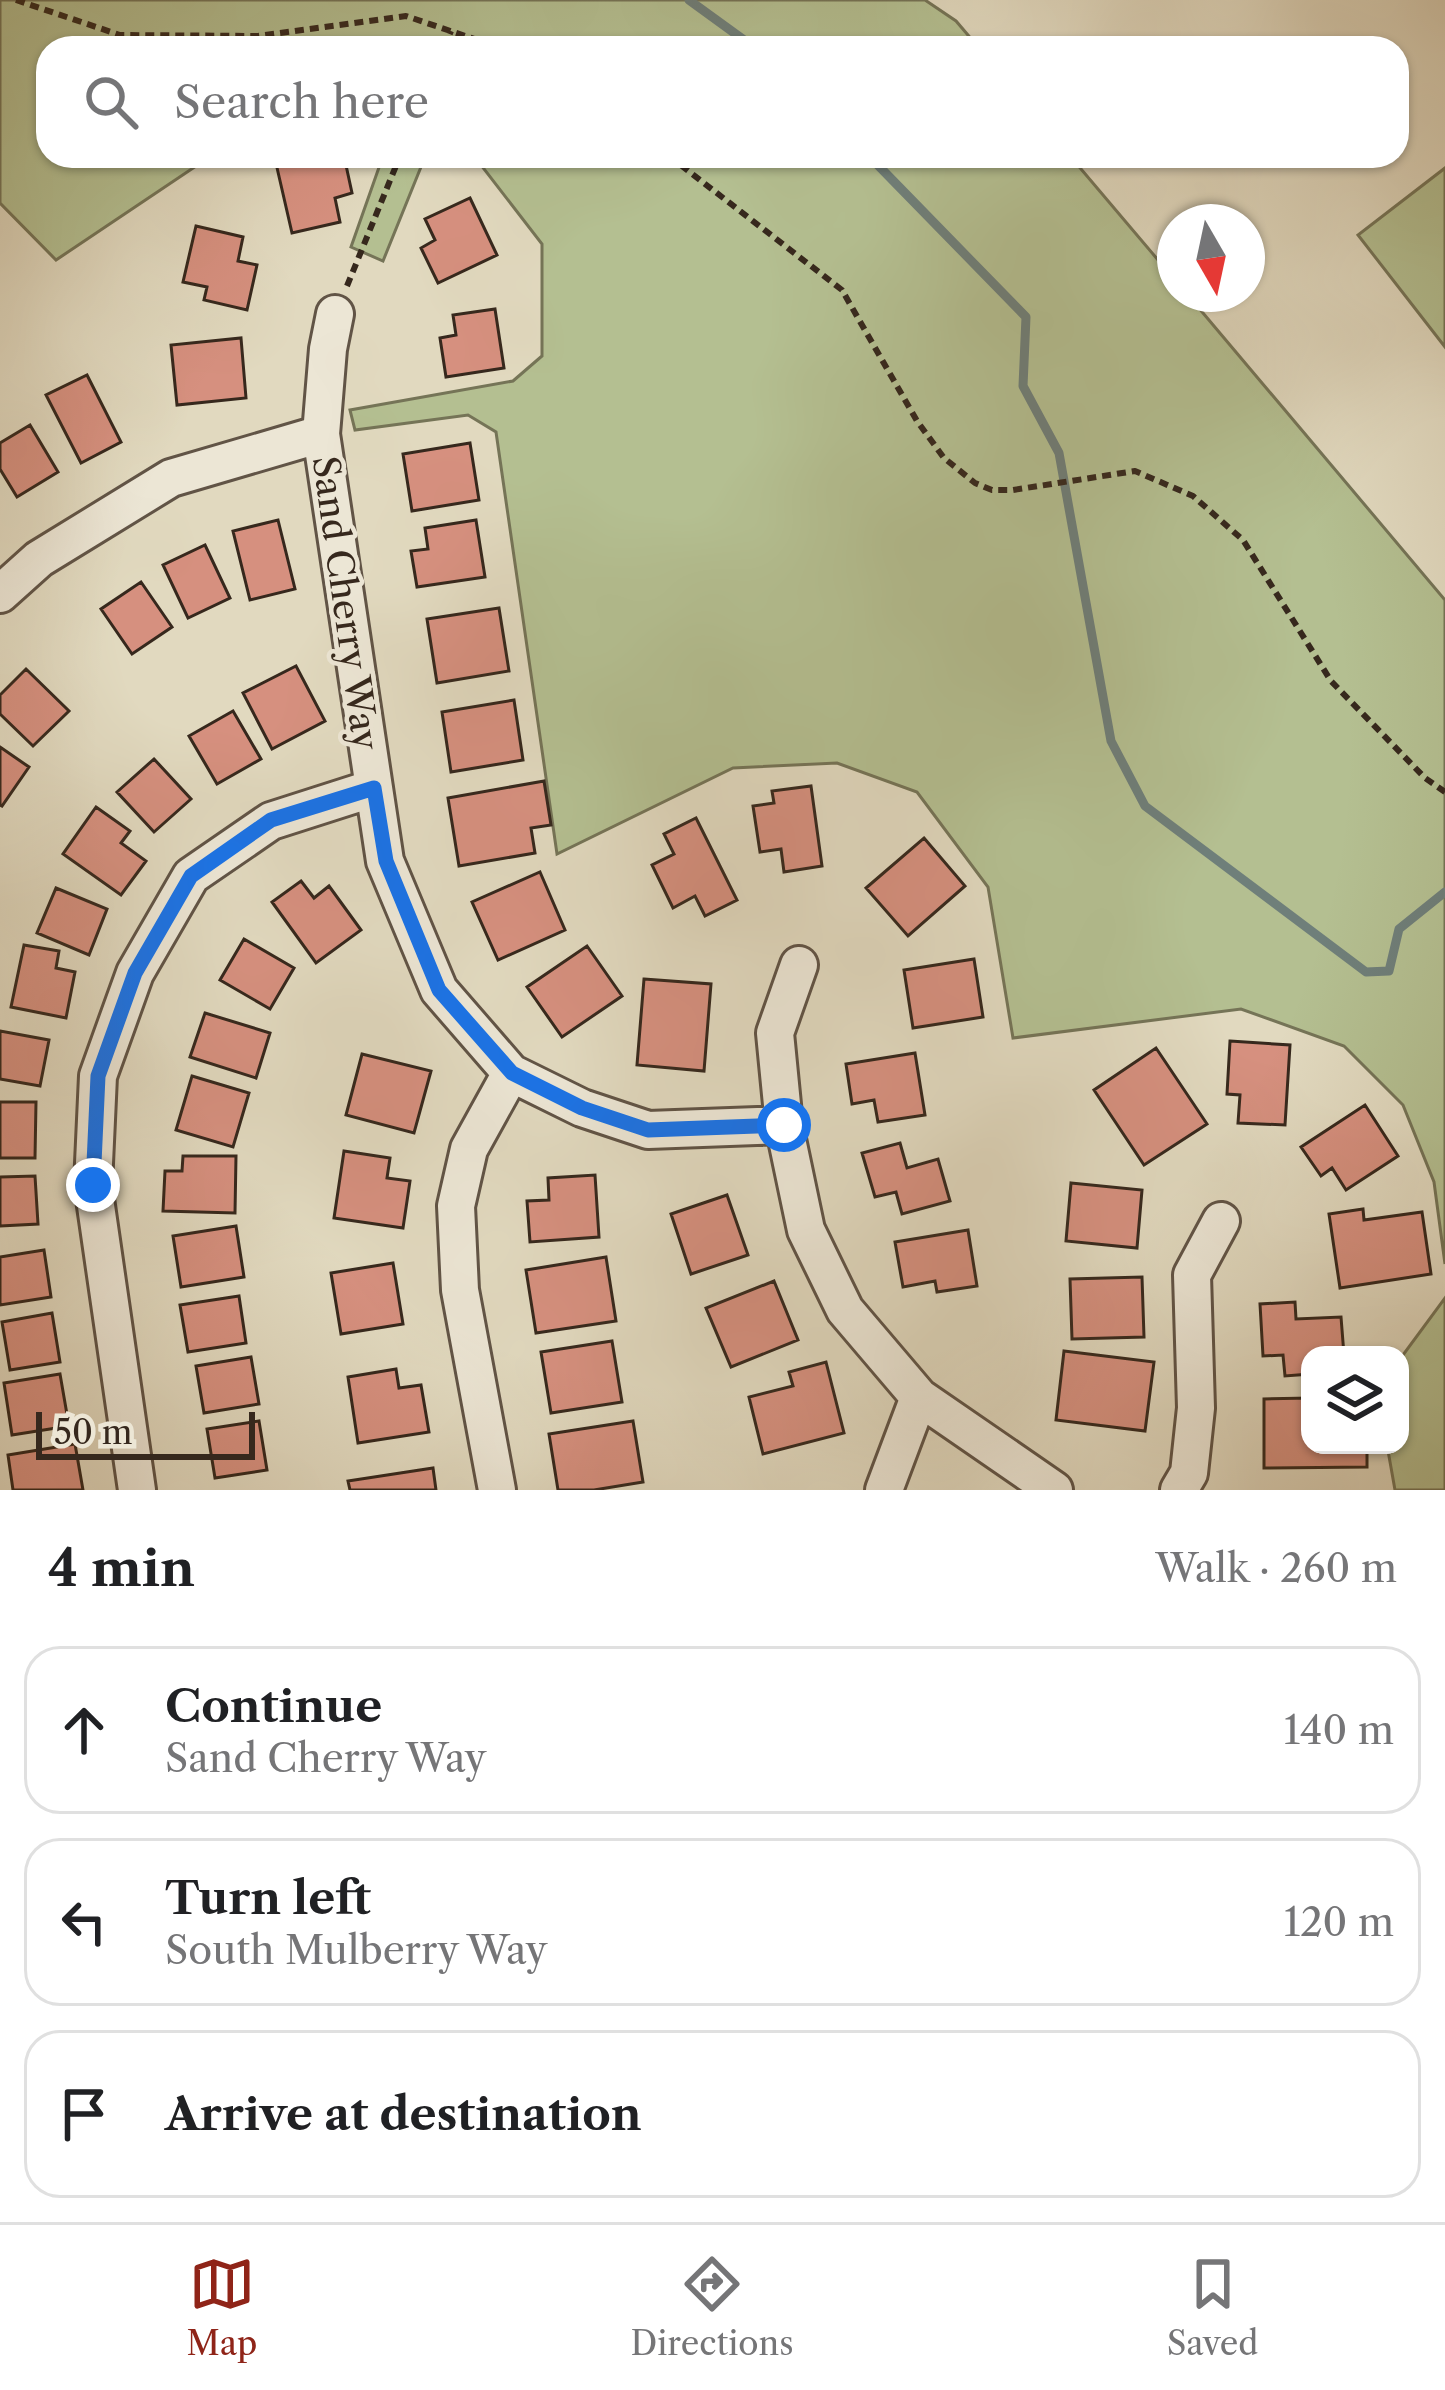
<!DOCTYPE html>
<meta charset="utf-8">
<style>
:root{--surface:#fff;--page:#f2f2f2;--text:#202124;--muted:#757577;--line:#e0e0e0;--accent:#8f2418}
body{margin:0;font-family:"Libre Caslon Text",serif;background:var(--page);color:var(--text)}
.controls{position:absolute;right:36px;bottom:36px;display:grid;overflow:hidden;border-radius:24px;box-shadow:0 3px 9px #0004}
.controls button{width:108px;height:108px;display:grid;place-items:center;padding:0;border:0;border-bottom:3px solid var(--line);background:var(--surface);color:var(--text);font:60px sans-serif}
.compass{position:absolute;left:1157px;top:204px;width:108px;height:108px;border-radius:50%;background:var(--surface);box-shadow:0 3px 9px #0004;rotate:171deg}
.scale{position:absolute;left:36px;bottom:30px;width:219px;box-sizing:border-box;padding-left:12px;border:6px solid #36281d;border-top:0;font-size:33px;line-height:42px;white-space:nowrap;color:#36281d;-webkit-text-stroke:9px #ece6d5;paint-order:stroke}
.stop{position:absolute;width:36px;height:36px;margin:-27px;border:9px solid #1a73e8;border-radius:50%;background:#fff}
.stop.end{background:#1a73e8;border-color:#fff;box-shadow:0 3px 12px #0008}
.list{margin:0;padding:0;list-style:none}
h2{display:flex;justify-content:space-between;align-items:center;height:156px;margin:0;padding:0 48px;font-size:51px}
h2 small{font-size:39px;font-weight:400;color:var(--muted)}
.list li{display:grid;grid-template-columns:78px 1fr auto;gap:36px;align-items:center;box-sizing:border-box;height:168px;margin:0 24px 24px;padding:0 24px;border:3px solid var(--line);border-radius:36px}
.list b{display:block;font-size:45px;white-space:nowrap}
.list p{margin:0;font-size:39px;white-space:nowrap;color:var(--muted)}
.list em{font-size:39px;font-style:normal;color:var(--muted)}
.icon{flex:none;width:66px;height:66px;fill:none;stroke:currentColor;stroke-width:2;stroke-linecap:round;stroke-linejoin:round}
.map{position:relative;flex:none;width:1445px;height:1490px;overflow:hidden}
.search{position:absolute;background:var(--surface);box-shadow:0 3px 9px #0004;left:36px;right:36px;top:36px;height:132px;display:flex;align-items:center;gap:30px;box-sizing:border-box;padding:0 42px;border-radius:36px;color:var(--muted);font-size:45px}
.sheet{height:732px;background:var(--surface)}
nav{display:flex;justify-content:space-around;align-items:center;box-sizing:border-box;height:168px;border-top:3px solid var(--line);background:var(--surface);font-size:33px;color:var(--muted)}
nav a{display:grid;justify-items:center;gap:6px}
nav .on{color:var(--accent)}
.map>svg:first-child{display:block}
</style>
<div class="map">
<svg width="1445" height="1490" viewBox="0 0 1445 1490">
<rect width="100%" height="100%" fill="#e1d9bf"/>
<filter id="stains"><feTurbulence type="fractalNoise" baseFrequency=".00167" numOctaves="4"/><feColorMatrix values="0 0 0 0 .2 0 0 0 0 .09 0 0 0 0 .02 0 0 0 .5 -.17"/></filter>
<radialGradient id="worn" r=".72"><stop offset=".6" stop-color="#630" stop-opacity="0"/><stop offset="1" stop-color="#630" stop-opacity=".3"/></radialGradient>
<!-- green -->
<path fill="#b4bf91" stroke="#757457" stroke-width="3" d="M0,0H925L956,21L979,48H48V156H211L56,260L0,203Z
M383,156H441L423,162L383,261L351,247Z
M474,156H1070L1175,280V294H1187L1445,600V1264L1434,1182L1403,1105L1344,1046L1241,1009L1013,1038L988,887L917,792L837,763L733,768L557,854L496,432L468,415L355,430L350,410L513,381L542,356V244Z
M1445,168V347L1358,235Z
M1445,1298V1490H1395L1387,1445H1400V1359Z"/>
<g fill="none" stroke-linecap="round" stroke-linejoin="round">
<!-- stream -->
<path stroke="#6f7f7a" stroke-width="9" d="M689,0L755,48
M869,156L1026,317L1023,386L1059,453L1111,741L1145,806L1366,972L1389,971L1399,929L1445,892"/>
</g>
<!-- building -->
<path fill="#d6907f" stroke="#36281d" stroke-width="3" d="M289,156H344L352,193L335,198L340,222L292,233L275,159Z
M470,198L497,255L438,283L421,248L435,240L425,219Z
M196,226L243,237L238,261L257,265L247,310L204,300L207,287L183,282Z
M495,309L504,368L446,377L440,338L456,335L453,315Z
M241,338L246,398L177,405L171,345Z
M87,375L121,442L81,463L46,395Z
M30,425L58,472L17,497L0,469V443Z
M470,443L479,500L412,511L403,454Z
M278,520L295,589L250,600L233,531Z
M476,520L485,577L417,587L411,551L428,549L425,528Z
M205,545L230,598L188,618L163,565Z
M141,582L172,627L132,654L101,609Z
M499,608L509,671L437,683L427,619Z
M296,666L325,721L272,749L243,693Z
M26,669L69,711L33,746L0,714V695Z
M514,700L523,760L451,772L442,712Z
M233,711L261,759L217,784L189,736Z
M0,747L29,767L2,806L0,805Z
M154,759L191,799L154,832L117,792Z
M544,781L551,825L531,828L535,853L459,866L448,798Z
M811,786L822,866L784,872L781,849L760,852L753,806L774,803L772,791Z
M96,807L130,831L121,843L146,861L121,895L63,854Z
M696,818L737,900L705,916L695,896L673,908L652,865L674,854L664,834Z
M924,838L965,886L908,936L866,888Z
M540,872L565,930L498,960L472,902Z
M301,881L314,898L329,886L361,930L316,963L272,902Z
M56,888L107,909L89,955L37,933Z
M244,939L294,968L270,1009L220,980Z
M24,945L59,951L56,968L75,972L66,1018L11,1007Z
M587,946L622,996L562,1037L527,987Z
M974,959L983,1017L913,1028L904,970Z
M644,979L711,984L704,1071L637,1065Z
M205,1013L270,1033L256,1078L190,1057Z
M0,1031L49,1040L40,1086L0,1079Z
M1230,1041L1290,1045L1285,1125L1238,1123L1240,1095L1227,1094Z
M1156,1048L1207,1124L1144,1165L1094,1090Z
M915,1053L925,1115L878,1122L874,1100L852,1104L846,1064Z
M362,1054L431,1071L414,1133L346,1115Z
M192,1076L249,1093L233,1147L176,1130Z
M0,1102H36L35,1158H0Z
M1365,1105L1398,1156L1346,1190L1332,1168L1321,1176L1301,1147Z
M900,1143L907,1168L938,1159L950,1201L902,1214L896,1192L875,1197L862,1153Z
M344,1151L390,1158L387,1178L410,1181L403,1228L334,1218Z
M183,1156H236L235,1213L163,1211L165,1171H182Z
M595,1175L599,1237L530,1242L527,1201L549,1200L548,1178Z
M35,1176L38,1224L0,1226V1177Z
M1071,1183L1142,1190L1137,1248L1066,1241Z
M727,1195L748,1255L691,1274L671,1214Z
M1363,1209L1364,1220L1422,1212L1431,1274L1340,1288L1329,1214Z
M236,1226L244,1277L181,1287L173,1236Z
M968,1230L977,1286L937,1292L935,1281L903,1287L895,1242Z
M44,1250L51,1297L0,1305V1257Z
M606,1257L616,1321L536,1333L526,1270Z
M393,1263L403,1324L341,1334L331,1273Z
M1142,1277L1144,1337L1072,1339L1070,1279Z
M774,1281L798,1340L731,1367L706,1308Z
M239,1296L246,1343L188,1352L180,1305Z
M1295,1302L1296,1319L1341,1317L1344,1355H1310V1374L1285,1376L1283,1355L1263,1356L1260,1304Z
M52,1313L60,1362L10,1370L2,1322Z
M612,1341L622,1402L551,1413L541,1352Z
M1064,1351L1154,1362L1145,1431L1056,1420Z
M251,1357L259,1404L204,1413L196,1366Z
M826,1362L844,1433L763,1454L749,1397L793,1386L789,1372Z
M396,1369L399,1388L421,1385L429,1432L358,1443L348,1377Z
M60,1374L69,1426L12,1435L4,1383Z
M1310,1398V1445H1367V1467L1264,1468V1399Z
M259,1421L267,1470L215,1478L207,1429Z
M633,1421L643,1482L594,1490H558L549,1434Z
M75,1444L83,1490H13L8,1455Z
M433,1468L436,1490H350L348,1481Z"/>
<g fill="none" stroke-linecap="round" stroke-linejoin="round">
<defs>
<path id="minor" d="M335,314L328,349L321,434L374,788L385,861L439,990L511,1073L582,1108L648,1130L784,1125
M0,594L39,559L171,478L321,434
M799,965L775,1033L784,1125L806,1230L845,1310L919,1397L1054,1490
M137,1490L93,1185L98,1076L135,973L191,876L271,821L374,788
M497,1490L460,1290L456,1206L469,1149L511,1073
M884,1490L919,1397
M1179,1490L1189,1473L1196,1408L1192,1275L1221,1221"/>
</defs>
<!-- minor casing -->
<use href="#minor" stroke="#615446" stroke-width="42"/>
<!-- path -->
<path stroke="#36281d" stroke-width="6" stroke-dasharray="9 6" stroke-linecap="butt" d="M16,0L120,35L258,36L406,16L501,48
M444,48L451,31
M669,156L842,290L917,421L944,458L975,483L992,490H1013L1135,471L1193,496L1243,540L1331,681L1425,778L1445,792
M347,286L400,156"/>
<!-- minor -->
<use href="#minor" stroke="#ece6d5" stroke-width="36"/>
</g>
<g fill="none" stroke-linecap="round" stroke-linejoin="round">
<!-- route -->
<path stroke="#1a73e8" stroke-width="15" d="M93,1185L98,1076L135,973L191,876L271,820L374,788L386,861L439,990L512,1073L582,1108L648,1130L784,1125"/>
</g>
<g text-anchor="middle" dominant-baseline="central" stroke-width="9" stroke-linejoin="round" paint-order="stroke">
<!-- street labels -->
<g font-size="36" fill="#36281d" stroke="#ece6d5">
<text transform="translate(346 603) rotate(82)">Sand Cherry Way</text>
</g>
</g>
<rect width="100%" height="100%" filter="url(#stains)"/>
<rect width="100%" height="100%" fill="url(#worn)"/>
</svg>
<div class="controls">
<button><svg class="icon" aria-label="layers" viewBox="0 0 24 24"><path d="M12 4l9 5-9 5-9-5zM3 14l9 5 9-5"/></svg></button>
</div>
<svg class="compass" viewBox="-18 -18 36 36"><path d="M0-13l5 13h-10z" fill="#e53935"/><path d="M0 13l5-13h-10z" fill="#757577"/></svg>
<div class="scale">50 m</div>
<div class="stop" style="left:784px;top:1125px"></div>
<div class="stop end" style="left:93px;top:1185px"></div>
<div class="search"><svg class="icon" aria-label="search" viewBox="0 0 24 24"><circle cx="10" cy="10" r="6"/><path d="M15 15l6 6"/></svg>Search here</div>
</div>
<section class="sheet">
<h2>4 min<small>Walk · 260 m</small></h2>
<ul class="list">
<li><svg class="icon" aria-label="ahead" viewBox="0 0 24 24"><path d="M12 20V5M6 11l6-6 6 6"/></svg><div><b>Continue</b><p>Sand Cherry Way</p></div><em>140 m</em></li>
<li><svg class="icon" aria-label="left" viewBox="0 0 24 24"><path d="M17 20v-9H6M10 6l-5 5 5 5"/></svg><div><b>Turn left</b><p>South Mulberry Way</p></div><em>120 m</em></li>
<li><svg class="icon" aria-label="arrive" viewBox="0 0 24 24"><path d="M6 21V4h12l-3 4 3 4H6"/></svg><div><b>Arrive at destination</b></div></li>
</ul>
</section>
<nav>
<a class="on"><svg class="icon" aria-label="map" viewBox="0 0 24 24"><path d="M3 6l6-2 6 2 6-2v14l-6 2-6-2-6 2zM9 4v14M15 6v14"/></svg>Map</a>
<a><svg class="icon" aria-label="directions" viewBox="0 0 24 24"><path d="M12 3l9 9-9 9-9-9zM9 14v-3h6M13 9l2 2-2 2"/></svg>Directions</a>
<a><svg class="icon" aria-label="saved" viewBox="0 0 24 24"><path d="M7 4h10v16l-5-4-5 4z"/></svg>Saved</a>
</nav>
